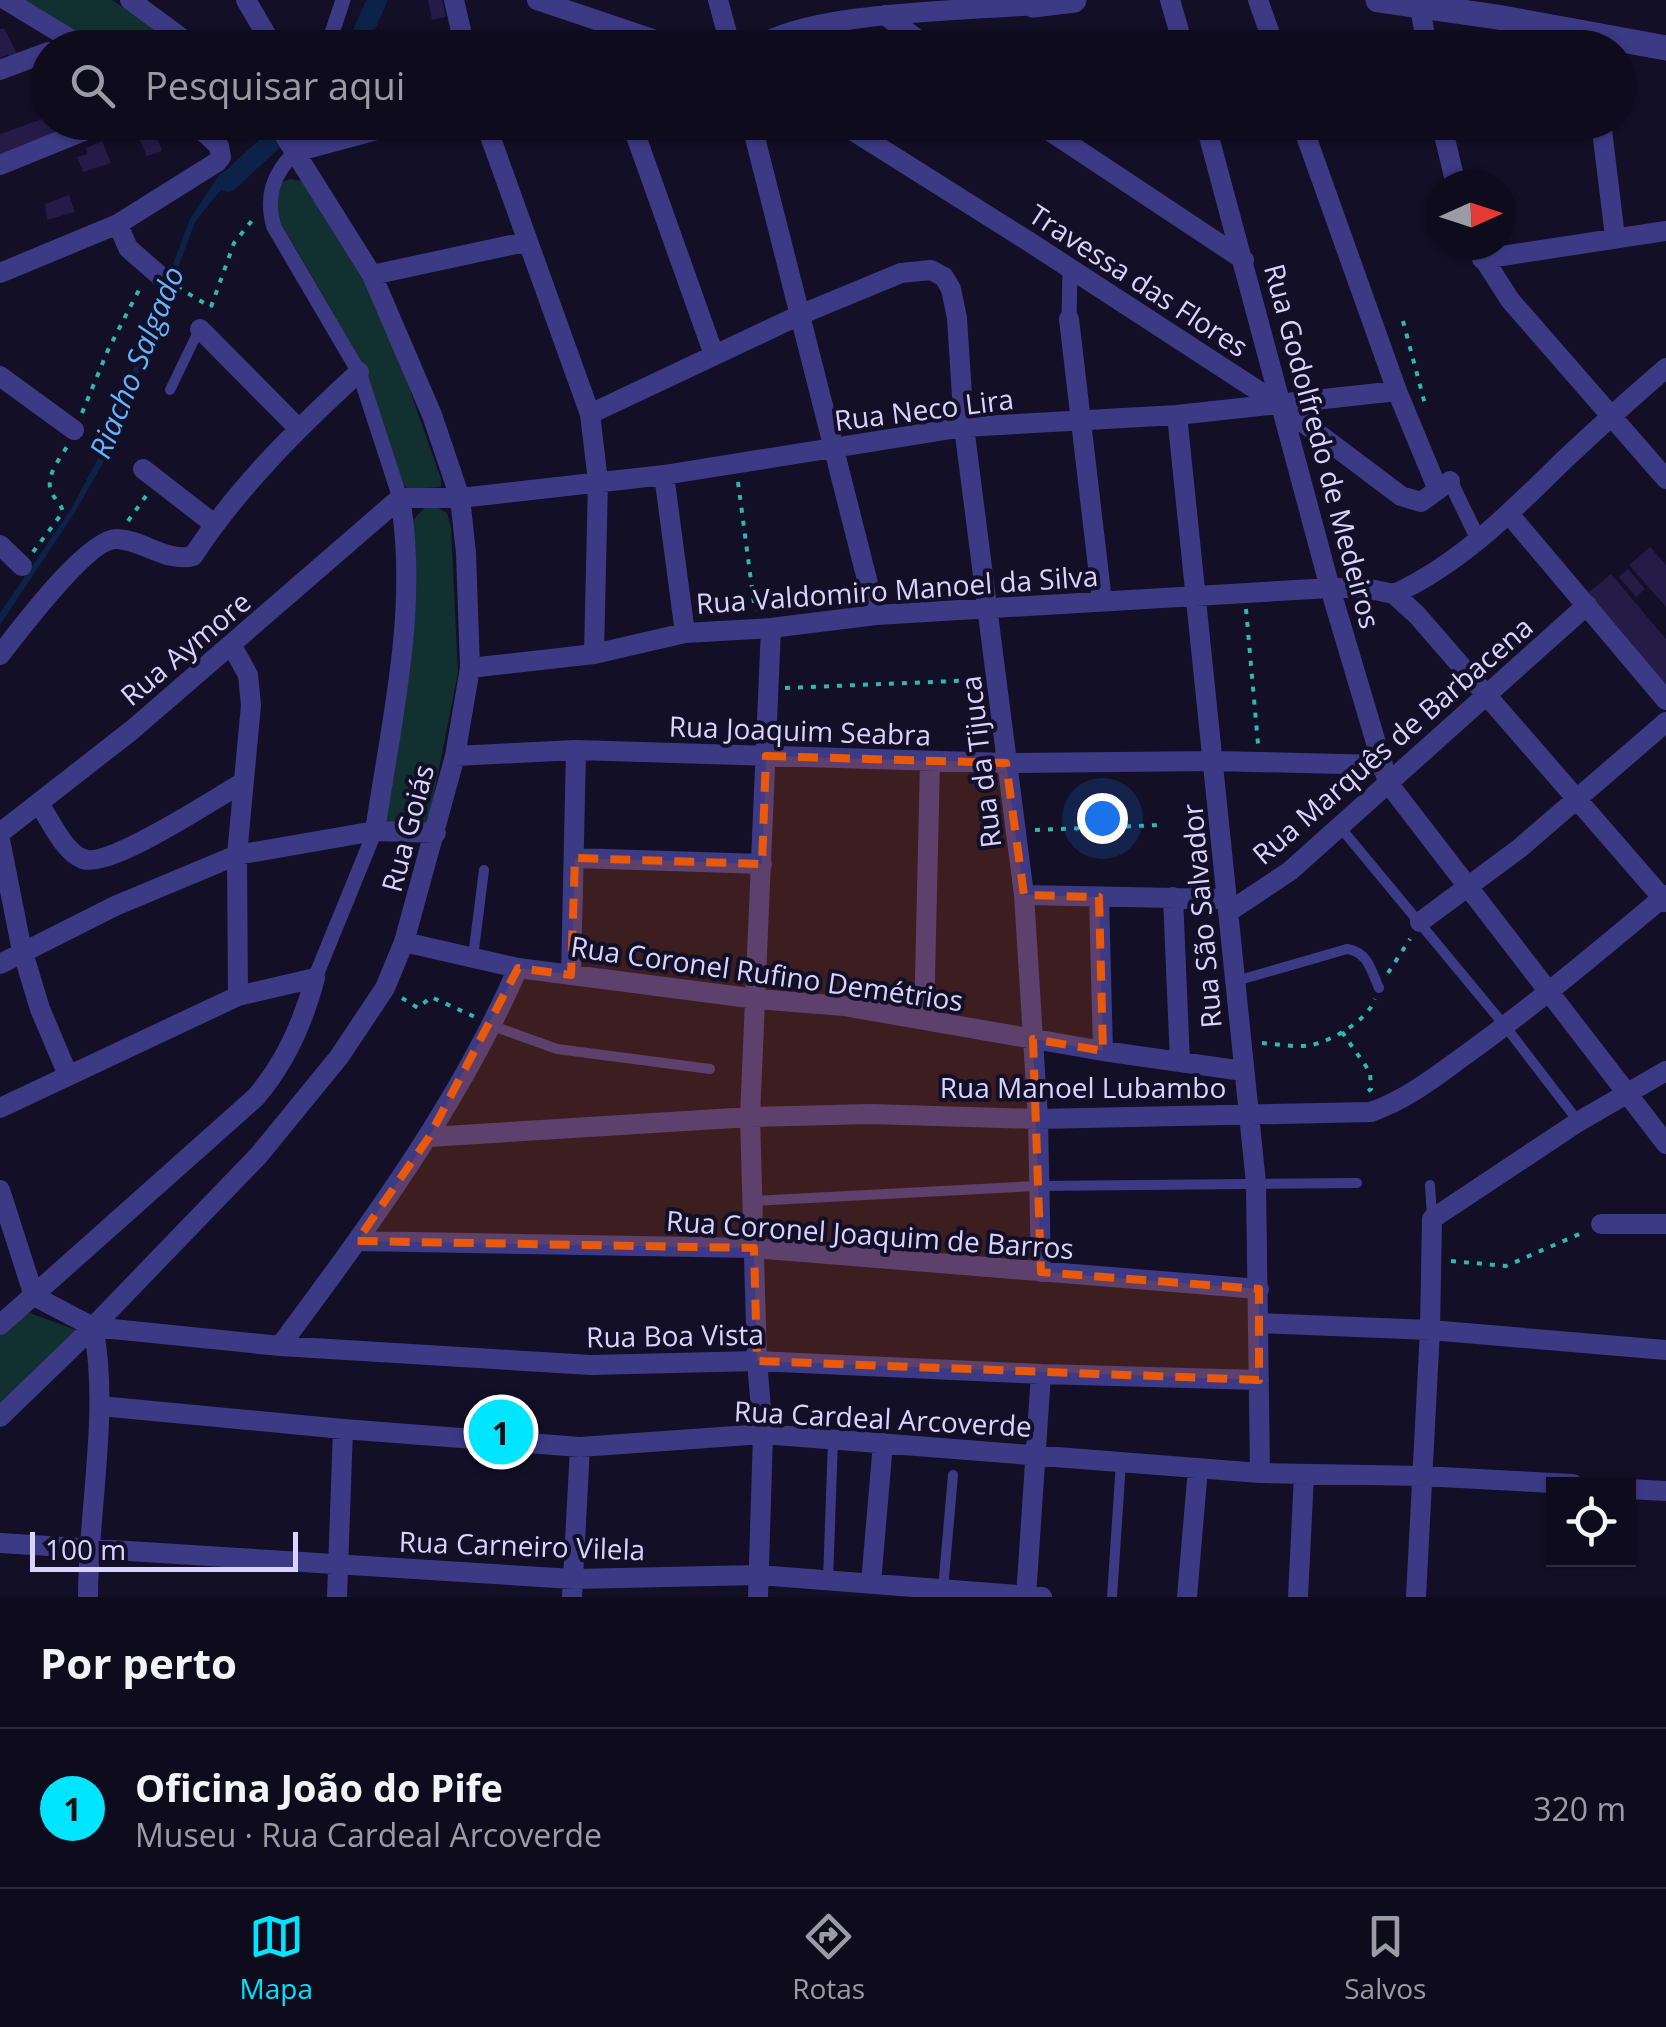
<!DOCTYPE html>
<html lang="pt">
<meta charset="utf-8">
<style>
:root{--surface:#0e0b1c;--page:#171425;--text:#f1f3f6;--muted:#9b9ba3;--line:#2e2b3b;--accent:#00e5ff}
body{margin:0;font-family:"Open Sans",sans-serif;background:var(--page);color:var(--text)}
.controls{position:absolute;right:30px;bottom:30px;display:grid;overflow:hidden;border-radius:0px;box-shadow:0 2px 8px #0004}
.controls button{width:90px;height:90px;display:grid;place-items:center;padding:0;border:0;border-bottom:2px solid var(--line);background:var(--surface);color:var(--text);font:50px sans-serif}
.compass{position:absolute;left:1426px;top:170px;width:90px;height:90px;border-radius:50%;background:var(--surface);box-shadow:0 2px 8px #0004;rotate:87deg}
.scale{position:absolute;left:30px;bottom:25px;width:268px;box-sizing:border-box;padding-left:10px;border:5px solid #d9d4ff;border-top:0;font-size:28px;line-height:35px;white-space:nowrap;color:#d9d4ff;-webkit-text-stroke:8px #130f26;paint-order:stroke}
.you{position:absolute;left:1102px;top:818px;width:35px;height:35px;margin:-25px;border:8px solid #fff;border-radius:50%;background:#1a73e8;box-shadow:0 0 0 15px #1a73e833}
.badge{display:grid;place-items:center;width:65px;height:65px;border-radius:50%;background:var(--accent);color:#111;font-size:32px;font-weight:700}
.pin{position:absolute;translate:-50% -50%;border:5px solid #fff;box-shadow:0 2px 10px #0006}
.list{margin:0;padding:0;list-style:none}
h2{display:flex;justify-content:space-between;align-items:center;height:130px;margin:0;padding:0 40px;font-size:42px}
h2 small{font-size:32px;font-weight:400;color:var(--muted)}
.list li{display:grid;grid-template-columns:65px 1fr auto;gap:30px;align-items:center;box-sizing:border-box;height:160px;padding:0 40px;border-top:2px solid var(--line)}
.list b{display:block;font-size:38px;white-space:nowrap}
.list p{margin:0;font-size:32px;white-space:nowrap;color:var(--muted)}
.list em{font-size:32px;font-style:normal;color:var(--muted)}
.icon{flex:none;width:55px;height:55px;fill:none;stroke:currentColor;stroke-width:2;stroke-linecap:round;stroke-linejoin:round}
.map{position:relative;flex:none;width:1666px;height:1597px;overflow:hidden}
.search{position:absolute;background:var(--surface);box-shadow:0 2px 8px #0004;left:30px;right:30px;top:30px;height:110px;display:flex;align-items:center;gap:25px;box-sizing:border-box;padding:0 35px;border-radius:55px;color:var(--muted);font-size:38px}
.sheet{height:290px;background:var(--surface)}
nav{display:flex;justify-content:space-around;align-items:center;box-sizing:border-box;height:140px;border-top:2px solid var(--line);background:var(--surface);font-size:28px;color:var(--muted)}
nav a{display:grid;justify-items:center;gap:5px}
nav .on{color:var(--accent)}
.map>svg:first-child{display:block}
</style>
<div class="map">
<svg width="1666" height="1597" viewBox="0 0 1666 1597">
<rect width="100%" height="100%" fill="#130f26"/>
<!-- green -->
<path fill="#12302f" d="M22,0H112L183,47H98Z
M290,179L310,182L370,288L391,336L441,479V487L408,489L401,482L363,364L279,220L277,193L280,183Z
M426,506H435L447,513L451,528L458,673L428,824L390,826L386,818L411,522Z
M27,1312L76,1330L0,1405V1335Z"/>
<!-- water -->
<path fill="#0c2248" d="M243,158L250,167L218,193L195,222L108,454L75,512L0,625V613L71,509L102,451L190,219L219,175Z"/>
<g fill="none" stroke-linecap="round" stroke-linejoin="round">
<!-- canal -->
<path stroke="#0c2248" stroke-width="20" d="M356,48L377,0
M228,182L293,122"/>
</g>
<!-- building -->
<path fill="#241b47" d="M428,0H442L446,17L432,20Z
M4,28L18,56L10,59L8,54L0,58V29Z
M48,117V122H63L66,131L0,157V134Z
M152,124L162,151L147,156L136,132Z
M102,141L111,163L83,172L77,157L87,154L86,148Z
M69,195L75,212L47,220L45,204Z
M1650,547L1666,565V607L1629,565Z
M1628,569L1645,589L1636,597L1619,577Z
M1611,574L1666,639V686L1587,594Z"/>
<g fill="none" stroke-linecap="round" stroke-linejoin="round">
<!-- path -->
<path stroke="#2fb8b0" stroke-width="4" stroke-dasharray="5 8" stroke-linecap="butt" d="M177,287L211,307
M211,307L234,243L254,218
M1403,321L1426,408
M82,413L108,350L141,286
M738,482L755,611
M128,521L146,496
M33,552L63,512C61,503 54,499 51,491C45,476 61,457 68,445
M1246,609L1258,744
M785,688L980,680
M1035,830L1161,825
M1388,973L1410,939
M402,998L418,1008L431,997L475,1017
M1342,1032L1370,1072L1371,1089L1368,1091
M1262,1043C1277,1044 1296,1048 1311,1045C1332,1041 1368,1020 1375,999
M1451,1261L1506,1266L1584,1232"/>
<!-- service -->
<path stroke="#3d3a85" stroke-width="10" d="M170,390L199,330
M1340,827L1505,1026L1578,1121
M473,957L484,870
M1236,981L1347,949C1368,952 1371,970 1379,988
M493,1026L557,1049L710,1069
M1430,1185L1432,1218
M751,1201L1037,1186L1357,1183
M828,1580L833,1440
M943,1589L953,1475
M1112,1597L1121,1462"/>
<!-- pedestrian -->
<path stroke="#3d3a85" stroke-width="15" d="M327,48L343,0
M295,152C273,174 265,197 274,227L359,372L400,498
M1069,319L1070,270
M1450,481L1478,539
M315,978L375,831"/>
<!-- minor -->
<path stroke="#3d3a85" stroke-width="20" d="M6,0L85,48
M130,0L195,48
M246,0L274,48
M454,0L465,48
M537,0L679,48
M718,0L731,48
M1170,0L1184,48
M1258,0L1275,48
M1420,7L1427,48
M885,15L929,48
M756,48C807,11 967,11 1033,5
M0,70L48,52
M485,122L590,414L598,481L594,654
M631,122L714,355
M751,122L876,615
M839,122L1028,241L1280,405L1401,496L1421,502L1450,481
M1036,122L1244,260
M1205,122L1330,588L1388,783L1666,1144
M1301,122L1397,391L1438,490
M1441,122L1456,185
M1601,122L1615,237
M295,152L406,122
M0,165L106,122
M118,224L128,248L160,276
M1475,245L1510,300L1666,479
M1482,259L1666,231
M0,273L118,224L217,162L221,157L219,146L193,122
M372,275L525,242
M1069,319L1102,601
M200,329L298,428
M0,376L74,430
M590,414L802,314L901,273L931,270L944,277L951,289L957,318L964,427L1024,895L1038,1119L1041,1272
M1177,415L1256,1183L1260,1473
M143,469L214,524
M664,475L685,633
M400,498H460L664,475L964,427L1177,415L1397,391
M1509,514L1666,700
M0,545L22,566
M1394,594C1460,564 1512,511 1563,461C1597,429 1631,398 1666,368
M232,646L248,675L251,705L237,855L238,996
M0,655C18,632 89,537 117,539C143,540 167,563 193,556C238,487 298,428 359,372
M470,668L594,654L685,633L771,628L876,615L1330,588H1365L1394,594L1417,615L1666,902
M455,756L576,750L1006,763L1214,761L1383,765
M40,805C50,820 64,852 83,859C109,869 214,799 242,783
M375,831C391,723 419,607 400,498
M0,833L132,730L400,498
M0,840L21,946L40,1009L68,1075
M575,858L762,864
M1024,895L1227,899
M1099,897L1103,1051
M1173,897L1180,1062
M1230,911L1290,871L1587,605
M1420,922L1520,848L1666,722
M404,942L518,968L757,999L844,1006L1103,1051L1243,1071
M0,964L115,906L237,855L375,831L436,833
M571,975L576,750
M924,1020L930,762
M0,1108L238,996L315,978C304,1020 285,1063 256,1097L0,1325
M429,1137L750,1117L870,1114L1038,1119L1371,1112C1408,1099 1436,1076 1468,1053C1536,1004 1601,949 1666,895
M0,1190L34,1296L93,1327L280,1346L591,1365L757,1361L1041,1374L1259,1380
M1601,1224H1666
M357,1241L754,1248L1259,1289
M1260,1323L1430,1330L1666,1350
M280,1346C369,1226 458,1106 518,968
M100,1406L343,1429L580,1447L763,1434L1260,1473L1422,1476L1573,1484
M0,1417L93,1327L259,1155L339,1057L385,988L404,942L455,756L470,668L466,553L460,498L432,415L372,275L276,122
M1628,1489L1666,1491
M0,1543L573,1579L758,1575L1042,1597
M871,1583L883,1443
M88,1597C88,1512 110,1408 93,1327
M337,1597L343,1429
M572,1597L580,1447
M758,1597L763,1434L757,1361L750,1117L771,628
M1026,1597L1041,1374
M1187,1597L1198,1468
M1298,1597L1304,1475
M1416,1597L1430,1330L1432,1219L1578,1122L1666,1071"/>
<!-- tertiary -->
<path stroke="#3d3a85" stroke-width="25" d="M1034,0L1033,5L1074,0
M1378,0L1497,17L1666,48"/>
</g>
<!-- marked area -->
<path fill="#e8590c" fill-opacity="0.2" stroke="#e8590c" stroke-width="8" stroke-dasharray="20 12" stroke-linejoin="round" d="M766,756L1006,763L1024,895L1099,897L1103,1051L1033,1039L1041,1272L1259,1289V1380L757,1361L754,1248L357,1241L429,1137L518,968L571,975L575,858L762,864Z"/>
<g text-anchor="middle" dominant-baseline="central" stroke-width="8" stroke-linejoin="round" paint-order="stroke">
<!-- street labels -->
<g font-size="28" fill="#d9d4ff" stroke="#130f26">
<text transform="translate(1139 280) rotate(33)">Travessa das Flores</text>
<text transform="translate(924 409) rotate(-7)">Rua Neco Lira</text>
<text transform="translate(1323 446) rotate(75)">Rua Godolfredo de Medeiros</text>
<text transform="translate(897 589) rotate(-4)">Rua Valdomiro Manoel da Silva</text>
<text transform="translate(185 648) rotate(-40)">Rua Aymore</text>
<text transform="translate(800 730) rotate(2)">Rua Joaquim Seabra</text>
<text transform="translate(1392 740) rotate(-41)">Rua Marquês de Barbacena</text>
<text transform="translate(980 762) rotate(-97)">Rua da Tijuca</text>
<text transform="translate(407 828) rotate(-75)">Rua Goiás</text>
<text transform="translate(1201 916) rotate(-95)">Rua São Salvador</text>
<text transform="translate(767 973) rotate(8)">Rua Coronel Rufino Demétrios</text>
<text x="1083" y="1087">Rua Manoel Lubambo</text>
<text transform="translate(870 1234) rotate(4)">Rua Coronel Joaquim de Barros</text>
<text transform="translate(675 1335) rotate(-1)">Rua Boa Vista</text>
<text transform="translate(883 1418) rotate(3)">Rua Cardeal Arcoverde</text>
<text transform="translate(522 1545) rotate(2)">Rua Carneiro Vilela</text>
</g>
<!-- water labels -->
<g font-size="30" font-style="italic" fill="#62b6ff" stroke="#130f26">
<text transform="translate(136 362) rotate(-68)">Riacho Salgado</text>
</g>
</g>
</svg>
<div class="controls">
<button><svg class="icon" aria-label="locate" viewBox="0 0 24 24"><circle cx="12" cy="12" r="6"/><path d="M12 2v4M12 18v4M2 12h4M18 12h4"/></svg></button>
</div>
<svg class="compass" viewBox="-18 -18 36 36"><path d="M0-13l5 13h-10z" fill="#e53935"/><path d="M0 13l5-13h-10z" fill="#9b9ba3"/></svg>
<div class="scale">100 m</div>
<div class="you"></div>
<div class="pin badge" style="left:501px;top:1432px">1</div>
<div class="search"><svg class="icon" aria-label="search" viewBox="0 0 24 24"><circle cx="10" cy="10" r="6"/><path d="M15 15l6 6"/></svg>Pesquisar aqui</div>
</div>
<section class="sheet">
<h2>Por perto<small></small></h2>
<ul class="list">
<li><span class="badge">1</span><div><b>Oficina João do Pife</b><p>Museu · Rua Cardeal Arcoverde</p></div><em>320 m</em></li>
</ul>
</section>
<nav>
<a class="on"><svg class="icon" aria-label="map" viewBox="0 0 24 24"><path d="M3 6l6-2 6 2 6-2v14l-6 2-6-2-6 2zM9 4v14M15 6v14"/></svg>Mapa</a>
<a><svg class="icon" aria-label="directions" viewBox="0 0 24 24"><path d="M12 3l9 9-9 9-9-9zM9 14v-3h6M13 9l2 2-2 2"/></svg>Rotas</a>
<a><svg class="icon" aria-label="saved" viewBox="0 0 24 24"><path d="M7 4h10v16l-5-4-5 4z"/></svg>Salvos</a>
</nav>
